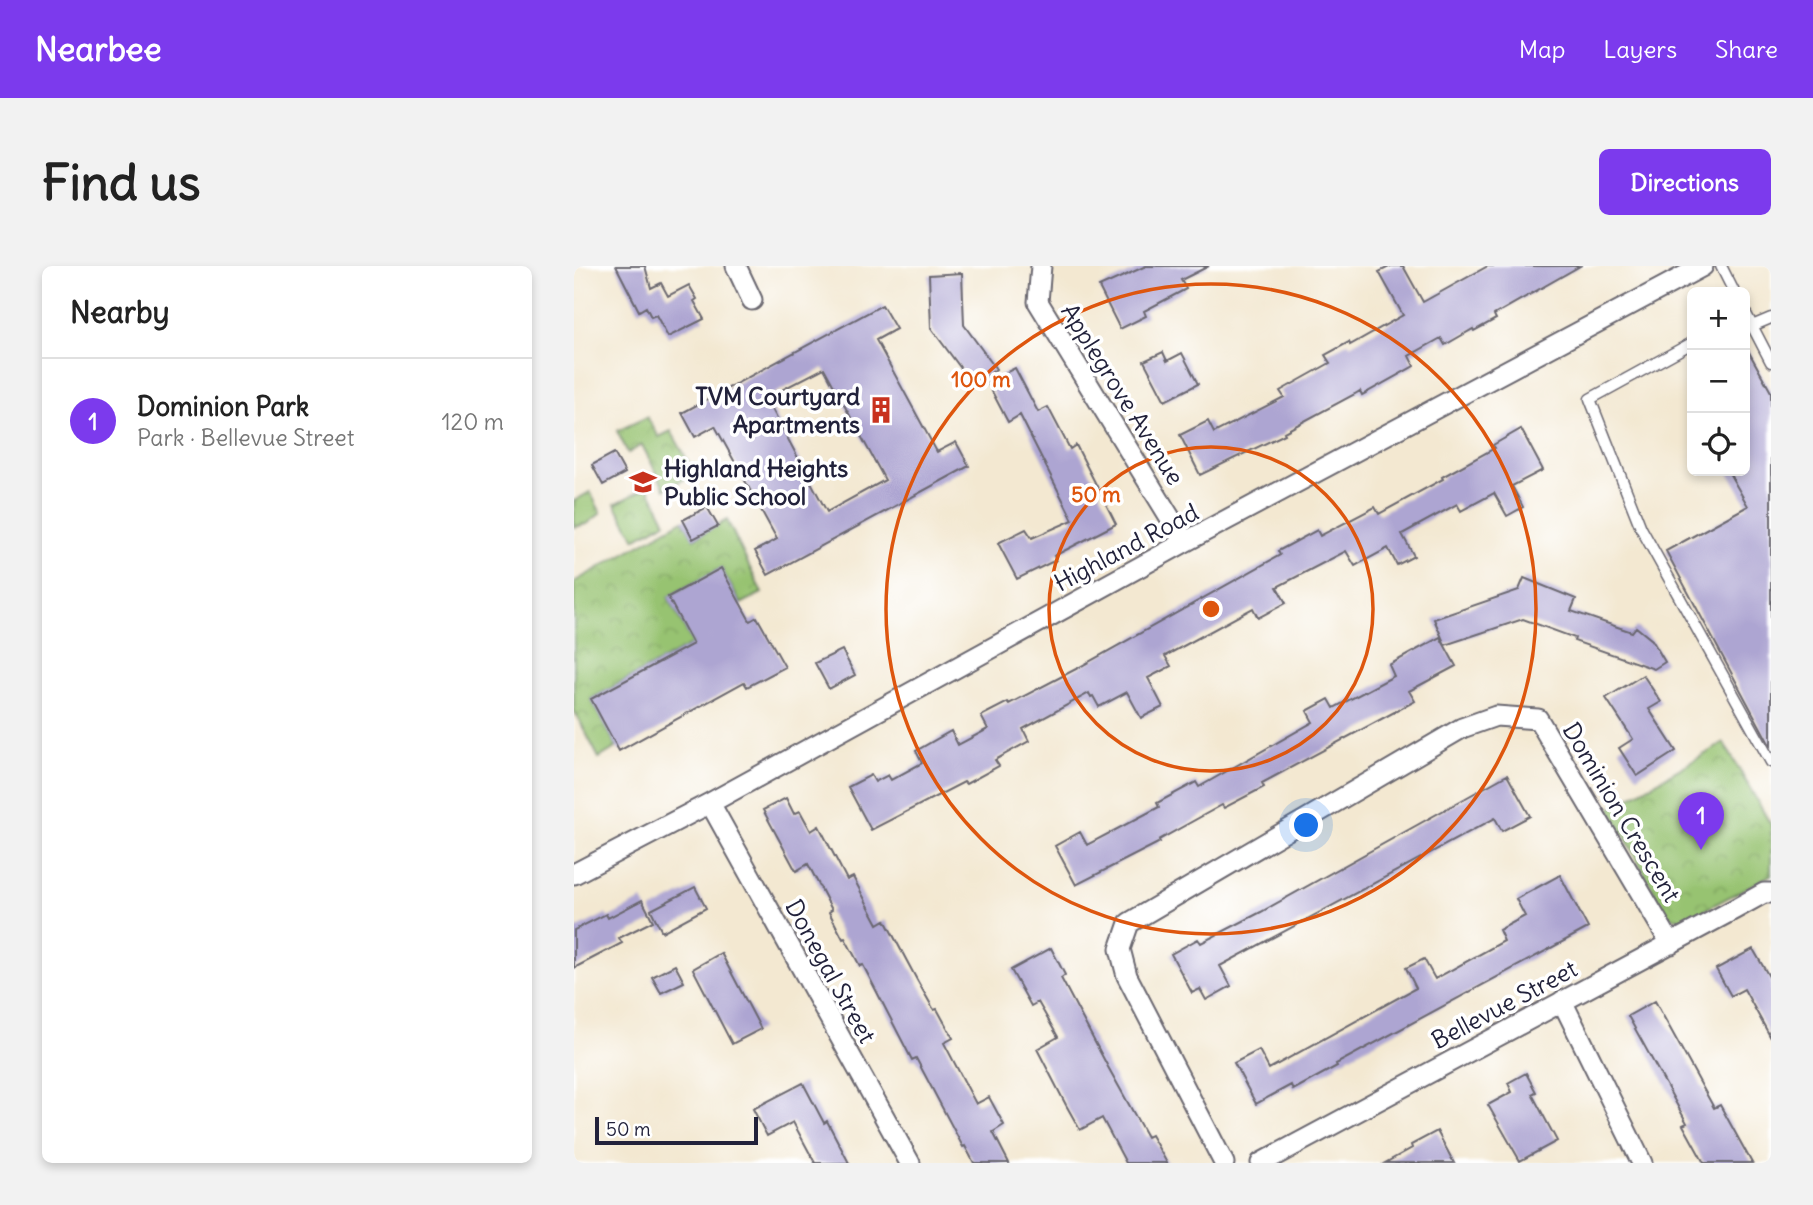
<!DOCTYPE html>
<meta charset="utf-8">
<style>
:root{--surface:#fff;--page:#f2f2f2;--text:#222;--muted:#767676;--line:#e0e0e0;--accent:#7c3aed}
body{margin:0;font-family:Delius,sans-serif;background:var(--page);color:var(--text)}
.controls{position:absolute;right:21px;top:21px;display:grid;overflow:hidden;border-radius:10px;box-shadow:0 4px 10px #0003}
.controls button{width:63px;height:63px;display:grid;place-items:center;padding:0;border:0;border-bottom:2px solid var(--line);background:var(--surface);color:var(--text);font:35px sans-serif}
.scale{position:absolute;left:21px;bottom:18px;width:163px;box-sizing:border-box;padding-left:7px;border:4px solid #22223b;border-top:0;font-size:19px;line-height:24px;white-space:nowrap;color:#22223b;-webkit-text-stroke:5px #fff;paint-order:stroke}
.you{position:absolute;left:733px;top:560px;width:24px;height:24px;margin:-18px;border:5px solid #fff;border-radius:50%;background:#1a73e8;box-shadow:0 0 0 10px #1a73e833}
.badge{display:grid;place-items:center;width:46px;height:46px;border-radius:50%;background:var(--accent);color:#fff;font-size:23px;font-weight:700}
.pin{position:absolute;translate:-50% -58px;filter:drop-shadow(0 2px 4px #0008)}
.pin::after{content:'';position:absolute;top:37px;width:24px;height:21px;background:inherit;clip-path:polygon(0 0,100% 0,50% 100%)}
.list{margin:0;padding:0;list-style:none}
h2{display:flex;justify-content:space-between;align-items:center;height:91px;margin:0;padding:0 28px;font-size:30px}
h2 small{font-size:23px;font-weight:400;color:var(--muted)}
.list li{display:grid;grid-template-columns:46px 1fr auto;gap:21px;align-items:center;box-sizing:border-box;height:126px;padding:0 28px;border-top:2px solid var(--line)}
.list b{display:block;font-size:26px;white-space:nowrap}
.list p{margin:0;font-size:23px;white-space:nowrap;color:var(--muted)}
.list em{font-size:23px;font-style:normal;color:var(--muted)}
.icon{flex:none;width:38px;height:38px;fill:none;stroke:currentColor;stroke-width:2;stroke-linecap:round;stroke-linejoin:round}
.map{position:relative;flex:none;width:1197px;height:897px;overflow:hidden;border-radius:10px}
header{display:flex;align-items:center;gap:42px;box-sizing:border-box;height:98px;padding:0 35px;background:var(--accent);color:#fff}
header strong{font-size:33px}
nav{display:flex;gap:38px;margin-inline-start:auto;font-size:24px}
.intro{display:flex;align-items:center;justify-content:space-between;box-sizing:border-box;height:168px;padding:0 42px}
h1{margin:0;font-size:49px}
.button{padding:18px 32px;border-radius:10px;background:var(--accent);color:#fff;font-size:24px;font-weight:700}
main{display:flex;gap:42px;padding:0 42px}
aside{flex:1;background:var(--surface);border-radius:10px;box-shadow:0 4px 10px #0003}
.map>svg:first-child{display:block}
</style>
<header>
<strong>Nearbee</strong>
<nav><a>Map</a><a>Layers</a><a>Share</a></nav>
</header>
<div class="intro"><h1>Find us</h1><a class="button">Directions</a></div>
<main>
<aside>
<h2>Nearby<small></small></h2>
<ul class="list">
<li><span class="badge">1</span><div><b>Dominion Park</b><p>Park · Bellevue Street</p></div><em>120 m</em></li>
</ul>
</aside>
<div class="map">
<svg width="1197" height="897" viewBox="0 0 1197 897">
<defs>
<pattern id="park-crowns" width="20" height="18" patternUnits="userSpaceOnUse" patternTransform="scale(1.75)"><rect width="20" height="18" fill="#97c371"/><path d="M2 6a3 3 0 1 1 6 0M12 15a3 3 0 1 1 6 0" fill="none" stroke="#82a763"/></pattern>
</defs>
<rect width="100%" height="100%" fill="#fff"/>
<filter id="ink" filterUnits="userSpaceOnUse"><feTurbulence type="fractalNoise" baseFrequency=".0143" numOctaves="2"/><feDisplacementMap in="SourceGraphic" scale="14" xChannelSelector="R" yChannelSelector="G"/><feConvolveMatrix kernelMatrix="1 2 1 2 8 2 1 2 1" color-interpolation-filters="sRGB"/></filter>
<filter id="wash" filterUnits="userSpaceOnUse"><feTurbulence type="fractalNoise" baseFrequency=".00686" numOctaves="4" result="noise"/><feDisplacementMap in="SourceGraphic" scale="28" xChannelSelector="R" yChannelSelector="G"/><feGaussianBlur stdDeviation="1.57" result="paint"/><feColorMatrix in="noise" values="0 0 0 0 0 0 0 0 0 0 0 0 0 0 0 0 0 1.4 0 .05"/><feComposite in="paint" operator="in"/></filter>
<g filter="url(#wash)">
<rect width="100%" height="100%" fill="#f3e8d1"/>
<!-- park -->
<path fill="url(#park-crowns)" stroke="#5c7256" stroke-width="2" d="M73,151L85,171L97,165L121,208L91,223L68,179L54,187L43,165Z
M74,221L92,256L61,273L41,238Z
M16,226L27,247L13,258L0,261V235Z
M109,254L120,273L153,254L188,327L167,338L147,302L94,331L119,378L17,433L43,481L25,492L0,444V316Z
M1150,477L1197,559V609L1112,654L1093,650L1036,543Z"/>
<g id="blocks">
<!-- building -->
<path fill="#ada5d2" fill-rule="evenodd" d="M42,0H71L77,22L87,17L94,30L115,19L123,33L120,35L130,53L94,71L82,49L77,51L72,41L65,45Z
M572,0H635L607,14L612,23L570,45L572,50L546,63L525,21Z
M817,0H829L849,36L914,0H1006L920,49L922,53L900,65L899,63L871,79L867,72L835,90L840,100L788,129L786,125L781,128L710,166L711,168L626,209L606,169L634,155L640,167L710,131L706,125L756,97L751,89L775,76L776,79L829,49L805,6Z
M388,7L390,59L422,103L400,120L357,62L355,9Z
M308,39L322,63L302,74L363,186L382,176L395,200L194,309L181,285L203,273L141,160L121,171L108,147ZM250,102L311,214L253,246L192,132Z
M1171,79L1197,126V481L1092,285L1174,240L1154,205H1171Z
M589,86L593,95L608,87L624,118L591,135L570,95Z
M441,102L464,146L474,141L496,183L502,179L542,258L480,290L482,294L443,313L424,277L452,263L458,272L499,254L446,149L434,156L413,116Z
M947,163L969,204L938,220L949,241L933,250L920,227L887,245L883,238L828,268L840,290L823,299L814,282L781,300L772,285L703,321L712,337L684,352L679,342L591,390L597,400L574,412L589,441L567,452L553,426L525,441L519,430L517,431L515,427L449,463L455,475L421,494L425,500L392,518L390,516L297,564L274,521L297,509L301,516L314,509L317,514L348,497L342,485L377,465L384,479L414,463L407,450L434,436L435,438L502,403L706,289L704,285L743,264L746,270L801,241L805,248L869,213L868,211L921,182L919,179Z
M40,187L51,207L29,219L18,199Z
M133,241L144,260L119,273L109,254Z
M147,302L176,355L183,351L211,401L173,421L170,416L45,485L17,433L119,378L94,331Z
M950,312L1002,333L997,345L1058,366L1062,361L1078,374L1091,396L1080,403L1000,375L1001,372L949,353L871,379L860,353L945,324Z
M866,371L882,400L835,425L841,435L688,517L690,521L650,542L648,539L585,574L586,576L502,619L481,580L506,566L513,579L585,541L583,537L622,516L625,521L739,456L733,445L755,433L760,442L820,410L815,399Z
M268,384L281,409L255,423L241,397Z
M1069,409L1087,436L1075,443L1102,485L1063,510L1045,482L1059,473L1032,432Z
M933,509L956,550L928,565L921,552L646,700L657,720L632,734L626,723L618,727L597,688L624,673L627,677L687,646Z
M212,532L220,548L226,545L237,565L245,560L273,614L279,611L304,658L311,654L343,714L360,744L363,743L379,772L370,777L402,838L415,831L430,859L419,866L435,897H400L391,880L389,881L342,792L338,794L289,699L286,700L271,672L269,673L255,646L258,644L234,598L222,605L189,544Z
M986,609L1014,662L762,798L763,800L719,824L717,819L682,838L660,797L685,784L695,803L842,722L832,702L850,693L861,713L930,675L925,664L951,650L942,633Z
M121,621L132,642L88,666L77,644Z
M68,634L79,655L45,672L48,677L0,702V664L32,648L34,652Z
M477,682L491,709L487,712L534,801L573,871L577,869L593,897H552L528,852L506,864L492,839L463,783L484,771L464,736L457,740L437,704Z
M1179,683L1197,714V772L1170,723L1157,730L1142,703Z
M147,687L187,763L158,778L119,703Z
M101,699L110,716L87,727L78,711Z
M1081,735L1140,842L1146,839L1178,897H1130L1109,859L1113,857L1054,750Z
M952,807L962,826L958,828L983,875L946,895L914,839L938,826L934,817Z
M229,817L250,857L253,855L275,897H241L219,856L193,870L179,843Z
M863,865L880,897H811L838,882L837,879Z"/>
</g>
</g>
<g filter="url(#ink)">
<use href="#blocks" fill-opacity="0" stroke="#6b6770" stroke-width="2"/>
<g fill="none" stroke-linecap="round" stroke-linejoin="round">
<defs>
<path id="lane" d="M1147,0L1160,26
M1171,46L1197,96
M1178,60L1197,52
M1118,77L1016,133L1067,262L1197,496"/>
<path id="street" d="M162,0L178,34
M467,0L464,36L611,276
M136,537L336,897
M0,608L136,537L611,276L1129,0
M988,735L1068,897
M650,897L553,710L546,683L555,657L888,462L922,450L964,453L1097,678
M687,897L1161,643L1190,627H1197"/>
</defs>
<!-- lane casing -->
<use href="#lane" stroke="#6b6770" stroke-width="13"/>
<!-- street casing -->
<use href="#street" stroke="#6b6770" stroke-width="23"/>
<!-- lane -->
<use href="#lane" stroke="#fff" stroke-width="10"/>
<!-- street -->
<use href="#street" stroke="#fff" stroke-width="19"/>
</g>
</g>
<!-- distance rings -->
<g fill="none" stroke="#de560e" stroke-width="3.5">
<circle cx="637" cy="343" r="162"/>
<circle cx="637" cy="343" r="325"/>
</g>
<!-- icons -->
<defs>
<symbol id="building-bare" viewBox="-9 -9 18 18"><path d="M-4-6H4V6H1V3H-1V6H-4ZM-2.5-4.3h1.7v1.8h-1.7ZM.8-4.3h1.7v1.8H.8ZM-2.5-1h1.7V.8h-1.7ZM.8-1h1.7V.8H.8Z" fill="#c8321e" stroke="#fff" stroke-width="2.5" paint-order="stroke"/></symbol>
<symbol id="school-bare" viewBox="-9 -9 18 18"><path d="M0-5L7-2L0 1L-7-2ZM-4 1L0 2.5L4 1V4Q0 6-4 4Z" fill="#c8321e" stroke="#fff" stroke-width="2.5" paint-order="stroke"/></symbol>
</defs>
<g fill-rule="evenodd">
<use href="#building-bare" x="288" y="125" width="38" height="38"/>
<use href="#school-bare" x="50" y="197" width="38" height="38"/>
</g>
<g text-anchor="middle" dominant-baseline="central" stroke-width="7" stroke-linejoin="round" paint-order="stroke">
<!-- street labels -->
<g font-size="24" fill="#22223b" stroke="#fff">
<text transform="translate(549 128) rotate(58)">Applegrove Avenue</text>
<text transform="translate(552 281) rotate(-28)">Highland Road</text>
<text transform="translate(1048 546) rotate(59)">Dominion Crescent</text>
<text transform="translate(257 705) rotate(61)">Donegal Street</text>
<text transform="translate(930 738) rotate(-28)">Bellevue Street</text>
</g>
<!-- poi labels -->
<g font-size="24" font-weight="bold" fill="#22223b" stroke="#fff" text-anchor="end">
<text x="286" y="130">TVM Courtyard<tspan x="286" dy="28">Apartments</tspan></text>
<text x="90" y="202" text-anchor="start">Highland Heights<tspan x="90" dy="28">Public School</tspan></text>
</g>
</g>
<circle cx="637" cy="343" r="10" fill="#de560e" stroke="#fff" stroke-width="3.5"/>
<g font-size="21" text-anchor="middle" font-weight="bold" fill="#de560e" stroke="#fff" stroke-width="7" stroke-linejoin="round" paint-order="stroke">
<text x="407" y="121">100 m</text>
<text x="522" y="236">50 m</text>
</g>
</svg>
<div class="controls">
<button>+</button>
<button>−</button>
<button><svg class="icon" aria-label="locate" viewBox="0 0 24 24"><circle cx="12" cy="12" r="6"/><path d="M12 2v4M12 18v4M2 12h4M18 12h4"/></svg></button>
</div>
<div class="scale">50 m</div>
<div class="you"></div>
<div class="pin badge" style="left:1127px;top:584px">1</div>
</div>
</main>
